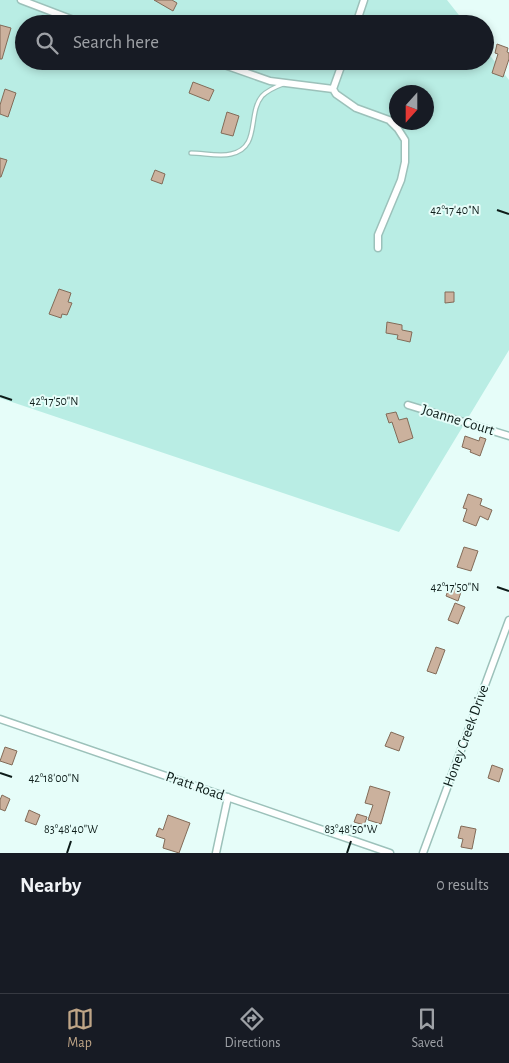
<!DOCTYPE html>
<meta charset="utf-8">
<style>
:root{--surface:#171b24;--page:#20242c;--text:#f1f3f6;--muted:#9ea1a6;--line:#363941;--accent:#bfa587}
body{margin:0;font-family:"Alegreya Sans",sans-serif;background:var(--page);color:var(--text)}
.compass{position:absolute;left:389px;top:85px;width:45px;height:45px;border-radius:50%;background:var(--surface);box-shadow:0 2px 8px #0003;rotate:201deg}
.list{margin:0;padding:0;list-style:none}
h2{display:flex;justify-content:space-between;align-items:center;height:65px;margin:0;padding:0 20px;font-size:21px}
h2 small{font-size:16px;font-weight:400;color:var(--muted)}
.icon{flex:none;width:28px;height:28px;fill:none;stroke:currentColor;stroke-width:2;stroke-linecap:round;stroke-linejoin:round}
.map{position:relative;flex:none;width:509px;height:853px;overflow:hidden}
.search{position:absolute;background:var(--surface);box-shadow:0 2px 8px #0003;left:15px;right:15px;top:15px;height:55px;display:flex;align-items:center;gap:12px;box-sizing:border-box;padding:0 18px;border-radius:28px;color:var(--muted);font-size:19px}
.sheet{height:140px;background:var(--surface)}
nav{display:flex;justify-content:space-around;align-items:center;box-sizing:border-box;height:70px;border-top:1px solid var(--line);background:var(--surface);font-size:14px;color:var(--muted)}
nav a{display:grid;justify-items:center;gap:2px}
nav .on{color:var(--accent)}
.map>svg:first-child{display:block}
</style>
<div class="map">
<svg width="509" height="853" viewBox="0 0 509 853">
<rect width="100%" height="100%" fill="#e6fdf9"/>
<!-- green -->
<path fill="#b9ede4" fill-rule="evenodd" d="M0,0H447L466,24H24V61H485V49L509,80V350L399,532L0,398ZM396,92H426V122H396Z"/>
<!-- building -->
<path fill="#cbb19d" stroke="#826b58" d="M154,0H172L177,3L173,11Z
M0,25L11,28L2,59H0Z
M497,44L508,48L507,52L509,53V59L503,77L492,73L498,54L495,53Z
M193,82L214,90L209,101L189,93Z
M5,89L16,93L8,117L0,114V105Z
M227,112L239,116L233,136L221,133Z
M0,158L7,160L1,177H0Z
M155,170L165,174L162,184L151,180Z
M59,289L71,293L68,302L72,303L67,315L62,314L61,318L49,314Z
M445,292H454V302L445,303Z
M387,322L402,325V330L412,332L410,342L397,339L398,335L386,333Z
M396,412L399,420L407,418L413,438L399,443L392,422L389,423L386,414Z
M465,436L479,441L480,437L486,439L480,456L470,452L471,450L462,447Z
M468,494L482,499L480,505L492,510L488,520L480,516L476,526L463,521L467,509L463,508Z
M464,547L478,551L471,571L457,567Z
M450,585L462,589L458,601L446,596Z
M455,603L465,607L458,624L448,620Z
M436,647L445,650L436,674L427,671Z
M391,732L404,737L399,751L385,746Z
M5,747L17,751L12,765L0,761Z
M492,765L503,769L499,782L488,778Z
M370,786L390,792L381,824L368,820L373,805L365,803Z
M2,795L10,799L5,811L0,809V800Z
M29,810L40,815L36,825L25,821Z
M357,814L367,817L364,825L354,822Z
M168,815L190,823L179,853L163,848L165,839L156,836L159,828L163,830Z
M461,826L476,829L472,849L461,847L463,839L458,838Z"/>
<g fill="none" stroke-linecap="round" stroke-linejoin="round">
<defs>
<path id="service" d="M191,153C203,153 220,157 231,154C261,148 247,114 262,96C268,90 275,87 283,84"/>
<path id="minor" d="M21,0L84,24
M356,24L364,0
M213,61L270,81L333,89L336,94L356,108L389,120L398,129L405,140V162L401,180L378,235V248
M333,89L343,61
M408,405L509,436
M0,719L390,853
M216,853L228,797
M423,853L509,620"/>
</defs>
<!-- service casing -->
<use href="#service" stroke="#9cc1ba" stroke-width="5.5"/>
<!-- minor casing -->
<use href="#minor" stroke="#9cc1ba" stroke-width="9"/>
<!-- service -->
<use href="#service" stroke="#fff" stroke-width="3"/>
<!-- minor -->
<use href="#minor" stroke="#fff" stroke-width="6"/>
</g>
<!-- ticks -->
<path fill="none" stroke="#0d1c19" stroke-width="2" d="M497,210L509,214M0,396L12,400M497,587L509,591M0,773L12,777M67,853L71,841M347,853L351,841"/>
<g text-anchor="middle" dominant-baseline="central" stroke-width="4" stroke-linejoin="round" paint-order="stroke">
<!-- street labels -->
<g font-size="15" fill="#0d1c19" stroke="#e6fdf9">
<text transform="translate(458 420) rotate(17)">Joanne Court</text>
<text transform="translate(466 736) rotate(-70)">Honey Creek Drive</text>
<text transform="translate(195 786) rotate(19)">Pratt Road</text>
</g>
</g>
<g font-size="12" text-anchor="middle" fill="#0d1c19" stroke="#e6fdf9" stroke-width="4" stroke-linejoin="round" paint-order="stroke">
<text x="455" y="214">42°17'40"N</text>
<text x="54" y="405">42°17'50"N</text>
<text x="455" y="591">42°17'50"N</text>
<text x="54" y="782">42°18'00"N</text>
<text x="71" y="833">83°48'40"W</text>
<text x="351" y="833">83°48'50"W</text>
</g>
</svg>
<svg class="compass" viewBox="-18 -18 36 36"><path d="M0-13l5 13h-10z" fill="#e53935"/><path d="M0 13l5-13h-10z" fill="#9ea1a6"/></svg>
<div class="search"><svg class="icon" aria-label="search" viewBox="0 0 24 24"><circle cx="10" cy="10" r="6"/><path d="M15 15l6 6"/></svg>Search here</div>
</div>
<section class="sheet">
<h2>Nearby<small>0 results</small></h2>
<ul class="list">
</ul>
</section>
<nav>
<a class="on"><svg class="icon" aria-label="map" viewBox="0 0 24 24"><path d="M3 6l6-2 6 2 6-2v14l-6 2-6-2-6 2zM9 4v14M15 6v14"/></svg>Map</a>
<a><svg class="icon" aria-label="directions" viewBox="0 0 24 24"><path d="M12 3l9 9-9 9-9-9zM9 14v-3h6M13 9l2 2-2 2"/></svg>Directions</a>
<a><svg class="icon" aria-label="saved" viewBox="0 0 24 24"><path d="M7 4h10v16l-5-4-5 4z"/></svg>Saved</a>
</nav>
